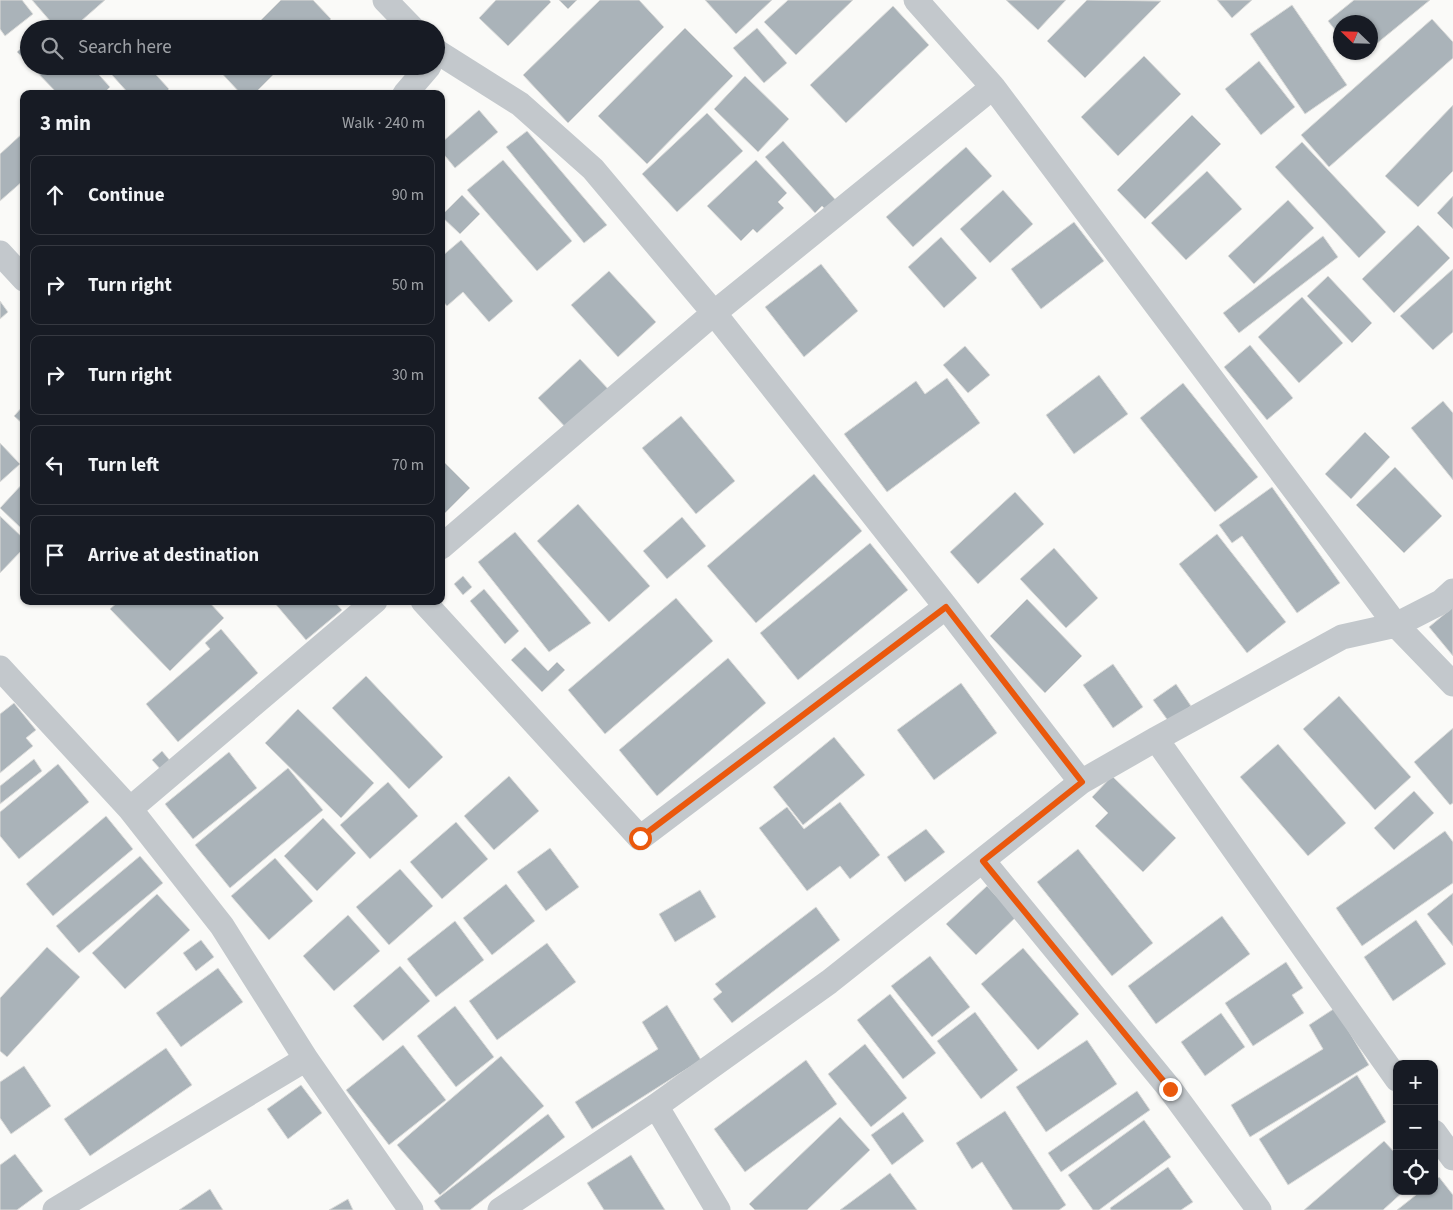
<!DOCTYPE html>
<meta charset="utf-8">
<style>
:root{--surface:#171b24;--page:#242831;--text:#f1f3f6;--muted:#9ea1a6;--line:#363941}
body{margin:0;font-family:"Source Sans 3",sans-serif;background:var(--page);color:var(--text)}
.controls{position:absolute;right:15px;bottom:15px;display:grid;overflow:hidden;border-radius:10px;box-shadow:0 1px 4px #0004}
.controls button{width:45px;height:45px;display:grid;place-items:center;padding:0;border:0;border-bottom:1px solid var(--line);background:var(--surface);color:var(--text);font:25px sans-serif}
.compass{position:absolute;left:1333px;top:15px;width:45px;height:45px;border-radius:50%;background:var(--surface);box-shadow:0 1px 4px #0004;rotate:293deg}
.stop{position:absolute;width:15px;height:15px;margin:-11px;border:4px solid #ea580c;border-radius:50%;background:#fff}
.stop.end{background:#ea580c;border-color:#fff;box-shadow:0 1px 5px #0008}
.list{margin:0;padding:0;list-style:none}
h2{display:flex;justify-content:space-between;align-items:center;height:65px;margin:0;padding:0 20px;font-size:21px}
h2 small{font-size:16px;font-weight:400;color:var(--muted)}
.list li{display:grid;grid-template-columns:32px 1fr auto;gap:15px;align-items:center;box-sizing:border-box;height:80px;margin:0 10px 10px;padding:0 10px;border:1px solid var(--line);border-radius:10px}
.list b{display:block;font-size:19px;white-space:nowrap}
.list em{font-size:16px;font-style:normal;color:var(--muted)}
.icon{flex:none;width:28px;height:28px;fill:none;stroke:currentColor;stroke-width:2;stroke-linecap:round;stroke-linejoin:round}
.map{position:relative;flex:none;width:1453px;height:1210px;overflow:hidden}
.search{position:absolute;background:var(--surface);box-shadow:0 1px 4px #0004;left:20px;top:20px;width:425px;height:55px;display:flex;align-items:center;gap:12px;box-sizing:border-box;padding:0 18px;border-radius:28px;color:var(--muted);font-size:19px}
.panel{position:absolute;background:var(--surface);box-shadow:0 1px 4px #0004;left:20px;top:90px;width:425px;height:515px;border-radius:10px}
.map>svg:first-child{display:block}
</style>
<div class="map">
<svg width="1453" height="1210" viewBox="0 0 1453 1210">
<rect width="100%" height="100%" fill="#fafaf8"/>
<!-- building -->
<path fill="#aab3b9" stroke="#dcdcda" d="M0,0H22L33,14L5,36L0,29Z
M32,0H105L72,29H57Z
M281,0H313L331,19L320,29H252Z
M496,0H549L551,2L508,46L479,18Z
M559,0H577L568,9Z
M600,0H639L664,27L568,123L523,75Z
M705,0H772L736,34Z
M788,0H853L796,55L764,22Z
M1006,0H1066L1038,30Z
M1087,0L1161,1L1085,78L1047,41Z
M1217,0H1252L1232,18Z
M1354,0H1430L1370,49V22H1340V36L1328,21Z
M1292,5L1347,85L1305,114L1250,34Z
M893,6L929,45L846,123L810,85Z
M1432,19L1453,42V58L1329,167L1301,135Z
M685,28L733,76L647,164L598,116Z
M757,28L787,63L764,83L733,48Z
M29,41V64L17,52Z
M1144,56L1181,94L1118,156L1081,117Z
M1259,61L1295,107L1261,135L1225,89Z
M31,66H91L110,87L103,94H58Z
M104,66H148L169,89L164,94H129Z
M215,66H282L254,94H241Z
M745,76L789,119L758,152L714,109Z
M1453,105V171L1418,207L1385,176Z
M479,110L498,132L455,168L441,151V143Z
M707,113L743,151L677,212L642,174Z
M1192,115L1221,144L1145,219L1117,190Z
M527,131L607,225L584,243L506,147Z
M24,132V180L0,201V154Z
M783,141L840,205L830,214L822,206L815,213L765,157Z
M1302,142L1386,232L1359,258L1275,167Z
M966,147L992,176L913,247L886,217Z
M503,160L572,241L537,271L467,190Z
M756,160L787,193L778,202L784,208L757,233L753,229L741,241L707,206Z
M1207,171L1242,209L1186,260L1151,223Z
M1003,190L1033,224L990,263L960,229Z
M462,195L480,214L460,234L441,216Z
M1453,196V229L1437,213Z
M1288,200L1314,228L1254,284L1228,256Z
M1074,222L1104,261L1041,309L1011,269Z
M1418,225L1450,258L1394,313L1362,279Z
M1323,236L1338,257L1239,333L1223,313Z
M941,237L977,278L944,308L908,267Z
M461,240L513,301L489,322L463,292L447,306L441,299V257Z
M821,264L858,311L804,357L765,307Z
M1453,269V332L1433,350L1400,316Z
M609,271L656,322L618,357L571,305Z
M1328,276L1372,323L1352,343L1307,296Z
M1302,297L1343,343L1299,383L1258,337Z
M0,301L8,312L0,319Z
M1250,345L1293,398L1267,420L1224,367Z
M965,346L990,375L968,393L943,365Z
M580,359L611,392L569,431L538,398Z
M1099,375L1128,414L1074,454L1046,415Z
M947,378L980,423L887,492L844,434L916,381L925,394Z
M1183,383L1258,477L1215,512L1140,418Z
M1443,401L1453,413V480L1411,428Z
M24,405V425L14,416Z
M681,416L735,481L696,514L642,448Z
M1365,432L1390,457L1351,499L1325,474Z
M0,443L20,464L0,482Z
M441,459L470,488L441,517Z
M1395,467L1442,516L1404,553L1356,505Z
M814,474L862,531L756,623L707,566Z
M24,482V531L0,508Z
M1272,487L1340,583L1297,613L1242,536L1232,543L1219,525Z
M1015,492L1044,524L978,584L950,552Z
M578,504L650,586L609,622L537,541Z
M0,516L24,539V548L0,573Z
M682,517L706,546L667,579L643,551Z
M515,532L591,623L549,652L478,562Z
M1217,534L1286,622L1247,653L1179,564Z
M870,543L908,590L798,680L760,633Z
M1054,548L1098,598L1066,628L1020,579Z
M463,576L472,587L463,595L454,584Z
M484,589L519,631L505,644L470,601Z
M676,598L713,641L605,734L568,690Z
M1027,599L1082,656L1045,693L990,636Z
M119,601H208L224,618L170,671L110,609Z
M273,601H334L342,610L306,640Z
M1453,607V656L1429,627Z
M221,629L258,673L178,742L146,704L210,649L205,643Z
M525,647L548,671L557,662L565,670L542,692L511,660Z
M728,658L766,703L657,796L619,750Z
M1113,664L1143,707L1113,728L1083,685Z
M366,676L443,757L409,789L332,708Z
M961,683L997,733L934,780L897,730Z
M1176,684L1191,706L1169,722L1153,700Z
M1339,696L1411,777L1375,810L1303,729Z
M14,703L36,730L26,738L33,746L0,773V714Z
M298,709L374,783L341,818L265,743Z
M1453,728V803L1450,805L1414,762Z
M834,737L865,775L803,825L773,787Z
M1278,744L1346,823L1308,856L1240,777Z
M162,751L172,763L163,772L152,760Z
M229,752L257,788L193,839L165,804Z
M34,759L42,771L0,804V786Z
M58,764L89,802L19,859L0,836V812Z
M288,768L323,810L230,888L195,845Z
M509,776L539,811L494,850L464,816Z
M1112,776L1176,838L1143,872L1095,826L1108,813L1092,797Z
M388,782L418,816L370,859L340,825Z
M1414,791L1434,813L1394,850L1374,828Z
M840,802L880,855L850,879L840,866L807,891L759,828L787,807L804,829Z
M106,816L133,849L53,916L26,884Z
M323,818L356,853L317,891L284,856Z
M456,822L488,859L442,899L410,862Z
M926,829L945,852L905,882L887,857Z
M1445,831L1453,842V883L1362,946L1336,908Z
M550,848L579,887L546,911L517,872Z
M1078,849L1153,943L1112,976L1037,882Z
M140,856L163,883L79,953L56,926Z
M275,858L313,901L269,940L231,896Z
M400,869L433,906L389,945L356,907Z
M506,884L535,921L492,955L463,918Z
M987,886L1016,917L976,955L946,924Z
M700,890L716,917L675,942L659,914Z
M1453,893V946L1427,914Z
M157,894L190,930L125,989L92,953Z
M816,907L840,940L732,1023L713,999L722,992L715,984Z
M348,915L380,951L334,991L303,956Z
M1222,916L1250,954L1156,1024L1128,986Z
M1416,920L1446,964L1393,1001L1364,957Z
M455,921L484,960L436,997L407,959Z
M201,940L214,957L196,971L183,953Z
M547,943L576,982L497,1040L469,1001Z
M47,947L80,977L7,1057L0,1051V998Z
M1023,948L1079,1014L1038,1050L981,984Z
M930,956L970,1007L932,1037L891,986Z
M1286,962L1303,988L1292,995L1304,1013L1253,1046L1225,1003Z
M400,966L430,1001L383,1041L353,1006Z
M218,968L243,1002L181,1047L156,1013Z
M890,994L936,1053L903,1079L857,1020Z
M667,1005L701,1060L592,1129L575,1102L658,1049L642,1022Z
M455,1006L494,1057L456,1087L417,1036Z
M1335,1008L1369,1065L1250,1137L1231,1105L1323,1049L1309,1025Z
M975,1012L1018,1070L981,1099L937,1041Z
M1221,1013L1245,1047L1205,1076L1181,1042Z
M1087,1040L1117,1084L1046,1132L1016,1087Z
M865,1044L907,1098L871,1127L828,1074Z
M403,1045L446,1100L389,1145L346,1090Z
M166,1048L192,1085L90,1156L64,1119Z
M501,1056L544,1106L440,1195L397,1145Z
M806,1060L837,1104L745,1172L714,1129Z
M24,1066L51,1106L11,1134L0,1118V1082Z
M1357,1075L1386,1122L1288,1185L1259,1139Z
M301,1085L322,1113L288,1139L267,1109Z
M1137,1091L1150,1110L1061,1172L1048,1153Z
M1005,1111L1066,1205L1059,1210H1013L982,1162L972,1169L956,1143Z
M903,1112L924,1141L892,1165L871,1135Z
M548,1114L565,1137L470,1210H441L434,1201Z
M840,1117L870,1150L807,1210H755L749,1204Z
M1144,1120L1171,1157L1099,1210H1093L1068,1175Z
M1384,1141L1397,1155V1191H1404L1383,1210H1304Z
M15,1154L43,1191L17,1210H0V1165Z
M631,1155L665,1210H604L587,1183Z
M1168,1167L1193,1202L1181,1210H1111L1110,1208Z
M890,1173L917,1210H840Z
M1439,1177L1453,1195V1210H1397L1421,1191H1434V1181Z
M210,1189L223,1210H179Z
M348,1199L353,1210H329Z"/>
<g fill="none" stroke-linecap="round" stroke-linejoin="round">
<!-- street -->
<path stroke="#c3c8cc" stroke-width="25" d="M385,0L413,29
M916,0L993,87L1396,625L1453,684
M436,51L520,104L593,169L714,313L946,607L1081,782
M405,94L429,66
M0,253L24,279
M441,547L714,313L993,87
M423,601L640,838L946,607
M0,668L130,809L222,926L306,1059
M1156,739L1397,1079
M130,809L375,601
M983,861L1170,1089L1259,1210
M656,1106L718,1210
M1434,1132L1453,1158
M55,1210L306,1059L411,1210
M500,1210L656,1106L829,982L1081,782L1156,739L1342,637L1396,625L1441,602L1453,591"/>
</g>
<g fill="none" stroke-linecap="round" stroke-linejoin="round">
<!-- route -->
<path stroke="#ea580c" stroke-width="6" d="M640,838L946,607L1082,782L983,861L1170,1089"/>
</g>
</svg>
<div class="controls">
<button>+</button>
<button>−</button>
<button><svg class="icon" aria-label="locate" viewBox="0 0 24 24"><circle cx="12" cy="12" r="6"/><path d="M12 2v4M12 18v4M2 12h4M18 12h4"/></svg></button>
</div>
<svg class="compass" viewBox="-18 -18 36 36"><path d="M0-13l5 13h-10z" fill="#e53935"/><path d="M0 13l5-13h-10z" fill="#9ea1a6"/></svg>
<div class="stop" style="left:640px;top:838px"></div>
<div class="stop end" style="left:1170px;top:1089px"></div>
<div class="search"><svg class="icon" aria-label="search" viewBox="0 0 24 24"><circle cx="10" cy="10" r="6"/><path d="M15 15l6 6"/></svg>Search here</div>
<section class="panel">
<h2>3 min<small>Walk · 240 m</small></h2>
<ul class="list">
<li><svg class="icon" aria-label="ahead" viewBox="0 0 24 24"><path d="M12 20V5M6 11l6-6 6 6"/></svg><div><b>Continue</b></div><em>90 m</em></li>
<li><svg class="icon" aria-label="right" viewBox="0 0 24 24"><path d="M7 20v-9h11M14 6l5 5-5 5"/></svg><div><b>Turn right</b></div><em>50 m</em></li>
<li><svg class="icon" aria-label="right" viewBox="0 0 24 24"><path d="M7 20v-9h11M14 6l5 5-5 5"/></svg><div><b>Turn right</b></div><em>30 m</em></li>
<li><svg class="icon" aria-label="left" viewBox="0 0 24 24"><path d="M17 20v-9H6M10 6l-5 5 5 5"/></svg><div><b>Turn left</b></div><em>70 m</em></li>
<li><svg class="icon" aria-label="arrive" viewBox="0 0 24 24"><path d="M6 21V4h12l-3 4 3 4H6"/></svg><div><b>Arrive at destination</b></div></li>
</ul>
</section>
</div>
